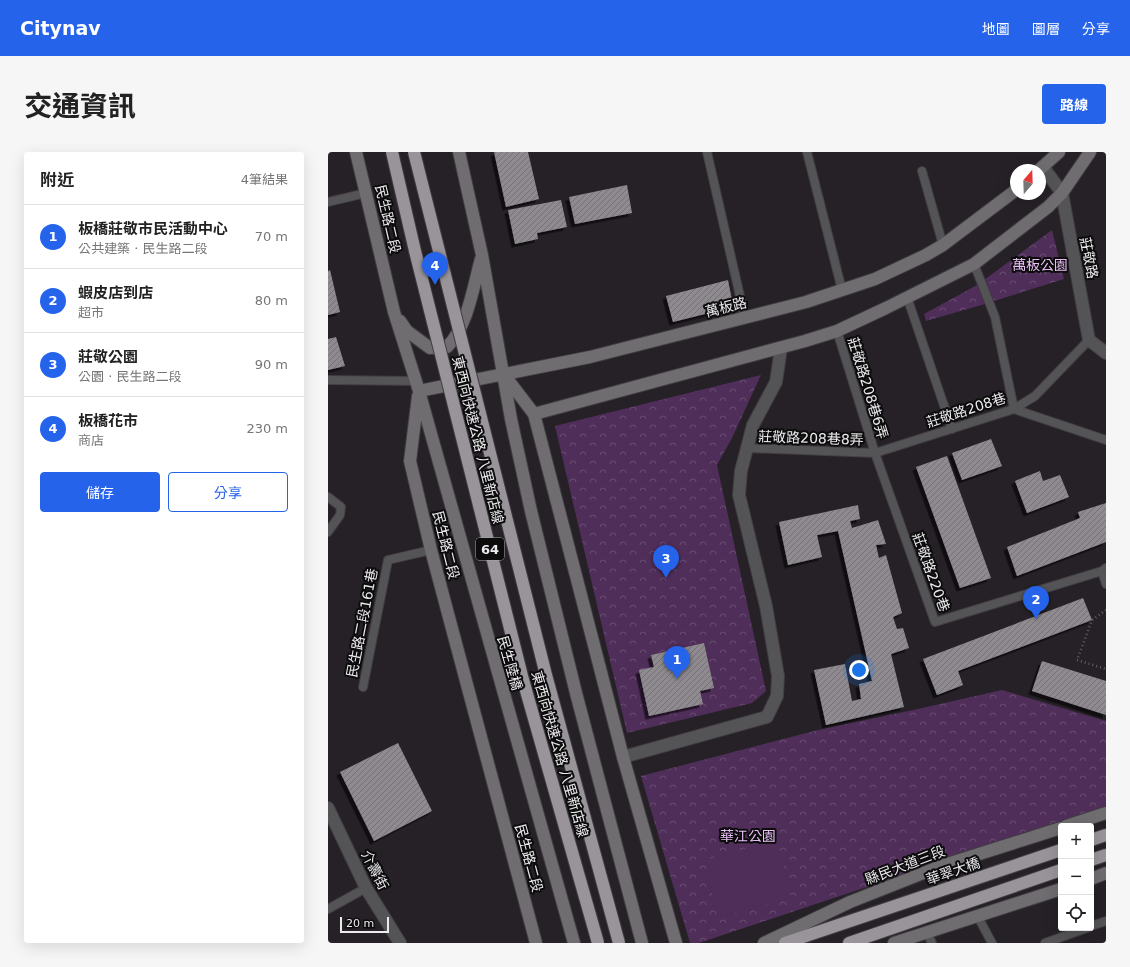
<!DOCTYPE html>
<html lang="zh-TW">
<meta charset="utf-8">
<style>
:root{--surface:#fff;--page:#f6f6f6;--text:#222;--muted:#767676;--line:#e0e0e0;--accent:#2563eb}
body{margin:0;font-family:"DejaVu Sans","Noto Sans TC",sans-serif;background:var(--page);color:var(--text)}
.controls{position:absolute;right:12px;bottom:12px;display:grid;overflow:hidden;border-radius:4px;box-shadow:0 4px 16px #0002}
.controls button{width:36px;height:36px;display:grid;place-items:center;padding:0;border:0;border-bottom:1px solid var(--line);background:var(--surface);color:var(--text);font:20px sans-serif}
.compass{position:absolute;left:682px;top:12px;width:36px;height:36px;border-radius:50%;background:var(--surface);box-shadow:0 4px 16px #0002;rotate:19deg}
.scale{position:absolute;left:12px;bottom:10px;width:49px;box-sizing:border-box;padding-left:4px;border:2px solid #eceaed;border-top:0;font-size:11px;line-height:14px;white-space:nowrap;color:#eceaed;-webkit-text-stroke:3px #0d0c0d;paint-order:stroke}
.you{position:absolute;left:531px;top:518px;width:14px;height:14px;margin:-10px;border:3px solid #fff;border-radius:50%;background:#1a73e8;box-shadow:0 0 0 6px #1a73e833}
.badge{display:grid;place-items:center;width:26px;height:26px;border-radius:50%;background:var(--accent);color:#fff;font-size:13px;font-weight:700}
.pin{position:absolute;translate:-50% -33px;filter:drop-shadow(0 1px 2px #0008)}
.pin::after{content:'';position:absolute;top:21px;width:14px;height:12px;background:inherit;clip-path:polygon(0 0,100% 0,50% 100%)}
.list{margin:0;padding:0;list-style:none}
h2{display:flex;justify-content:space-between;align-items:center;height:52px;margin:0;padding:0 16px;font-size:17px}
h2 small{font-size:13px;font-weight:400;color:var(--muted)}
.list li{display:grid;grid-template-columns:26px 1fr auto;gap:12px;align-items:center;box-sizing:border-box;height:64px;padding:0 16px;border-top:1px solid var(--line)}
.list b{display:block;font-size:15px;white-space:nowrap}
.list p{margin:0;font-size:13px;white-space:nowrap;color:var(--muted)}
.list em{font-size:13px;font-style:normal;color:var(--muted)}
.actions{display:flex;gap:8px;padding:12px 16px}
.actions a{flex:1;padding:9px 0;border:1px solid var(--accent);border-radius:4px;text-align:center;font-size:14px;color:var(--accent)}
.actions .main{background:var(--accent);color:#fff}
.icon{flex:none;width:22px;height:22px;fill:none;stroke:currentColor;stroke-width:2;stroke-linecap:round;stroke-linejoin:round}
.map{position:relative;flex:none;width:778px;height:791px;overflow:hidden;border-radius:4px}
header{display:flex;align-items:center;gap:24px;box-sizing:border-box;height:56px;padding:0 20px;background:var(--accent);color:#fff}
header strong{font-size:19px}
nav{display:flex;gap:22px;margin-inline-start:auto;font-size:14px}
.intro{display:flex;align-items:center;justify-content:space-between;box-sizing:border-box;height:96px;padding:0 24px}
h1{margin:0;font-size:28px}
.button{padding:10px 18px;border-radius:4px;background:var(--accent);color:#fff;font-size:14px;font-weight:700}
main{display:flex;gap:24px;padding:0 24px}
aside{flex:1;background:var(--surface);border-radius:4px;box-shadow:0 4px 16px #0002}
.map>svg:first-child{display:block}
</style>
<header>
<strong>Citynav</strong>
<nav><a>地圖</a><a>圖層</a><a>分享</a></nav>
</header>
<div class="intro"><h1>交通資訊</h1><a class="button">路線</a></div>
<main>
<aside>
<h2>附近<small>4筆結果</small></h2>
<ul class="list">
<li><span class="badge">1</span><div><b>板橋莊敬市民活動中心</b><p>公共建築 · 民生路二段</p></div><em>70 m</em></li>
<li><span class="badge">2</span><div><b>蝦皮店到店</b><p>超市</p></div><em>80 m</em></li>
<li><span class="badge">3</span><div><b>莊敬公園</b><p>公園 · 民生路二段</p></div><em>90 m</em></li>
<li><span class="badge">4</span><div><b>板橋花市</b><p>商店</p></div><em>230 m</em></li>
</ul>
<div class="actions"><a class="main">儲存</a><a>分享</a></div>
</aside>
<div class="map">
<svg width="778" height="791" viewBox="0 0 778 791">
<defs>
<pattern id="park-crowns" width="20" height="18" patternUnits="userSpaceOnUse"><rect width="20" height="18" fill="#502e5a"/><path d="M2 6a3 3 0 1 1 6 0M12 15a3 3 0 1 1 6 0" fill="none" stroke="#694c72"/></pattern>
<pattern id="building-hatch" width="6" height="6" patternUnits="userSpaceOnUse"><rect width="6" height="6" fill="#8e8a90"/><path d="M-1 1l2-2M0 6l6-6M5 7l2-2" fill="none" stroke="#757276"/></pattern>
<filter id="shadow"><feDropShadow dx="-3.5" dy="3.5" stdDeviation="0" flood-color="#0009"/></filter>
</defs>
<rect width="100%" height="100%" fill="#252126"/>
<!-- park -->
<path fill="url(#park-crowns)" d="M724,78L736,127L666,149L656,128Z
M649,133L657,152L598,169L596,162Z
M433,223L404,286L389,313L438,539L424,551L299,581L227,274Z
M674,538L778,569V655L371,791H362L313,624L490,578L590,557Z"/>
<!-- pitch -->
<path fill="#502e5a" d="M449,688L463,745L390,766L377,708Z"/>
<!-- building -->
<path fill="url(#building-hatch)" filter="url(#shadow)" d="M166,0H200L211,47L178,55Z
M299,33L304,61L247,72L241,45Z
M233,48L239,75L209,81L210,87L187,92L180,58Z
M2,118L12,160L0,163V119Z
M400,128L404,148L401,156L345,170L338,144Z
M8,185L17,214L0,218V187Z
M663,287L674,314L634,328L624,301Z
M619,304L663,426L632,436L588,315Z
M712,319L715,329L732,323L741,345L699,361L687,329Z
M778,351V390L689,424L679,395L752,366L750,360Z
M530,353L532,367L522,369L524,376L550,368L558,392L548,393L551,406L558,403L574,461L565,465L569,477L575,476L581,496L563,502L576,555L498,573L486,518L517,512L524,549L533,547L531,532L544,529L510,379L489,383L494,405L460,413L451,370Z
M755,446L764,468L630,519L635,533L609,543L595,507Z
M376,491L386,536L372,539L375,552L321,564L311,518L326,515L323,503Z
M714,509L778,529V563L704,539Z
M70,591L104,659L46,689L12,620Z"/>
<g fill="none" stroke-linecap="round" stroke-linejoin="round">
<defs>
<path id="lane" d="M379,0L417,166
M479,0L514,138
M594,19L615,93
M0,50L38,41
M646,112L667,165L686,257L778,288
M579,145L624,277
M509,179L547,301L607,470L774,419L778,416
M0,228L87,229
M419,296L547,301L686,257L707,244L761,188
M0,345L13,355L12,363L0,380
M774,419L778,432
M35,535L60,408L103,398
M0,757L38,736
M650,765L664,791
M763,774L778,769
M599,781L604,791
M717,791L759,776"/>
<path id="street" d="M715,15L734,41L761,188L778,201
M295,605L439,565L449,544L450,524L438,454L411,343L413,319L425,273L448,230L453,196
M0,656L38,736L72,791"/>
<path id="secondary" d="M28,0L66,160L91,239L246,791
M131,0L154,103L183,267L203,359L248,541L314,791
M711,18L731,0
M72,169L79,179L102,196L119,195C140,174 145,135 153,107
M177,224L206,262L295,605L348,791
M91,239L262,205L478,150L547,127L598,103L615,93L688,38
M90,244L82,309L103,398L208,791
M206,262L477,189L509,179L558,156L646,112L720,55L734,41L762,0
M738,674L778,661
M763,727L778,721
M436,791L522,750L613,714L733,676
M566,791L733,737"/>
<path id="highway" d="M763,688L778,683
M763,708L778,703
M457,791L733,698
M521,791L733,718"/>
</defs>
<!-- lane casing -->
<use href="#lane" stroke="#413d42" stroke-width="10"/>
<!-- street casing -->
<use href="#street" stroke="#413d42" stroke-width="14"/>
<!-- secondary casing -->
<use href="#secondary" stroke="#413d42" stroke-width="14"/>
<!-- highway casing -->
<use href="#highway" stroke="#413d42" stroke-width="14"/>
<!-- path -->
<path stroke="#656166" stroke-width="2.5" stroke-dasharray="1 3" stroke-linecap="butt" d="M778,458L764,468L749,508L778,517"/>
<!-- lane -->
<use href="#lane" stroke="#545355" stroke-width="8"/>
<!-- street -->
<use href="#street" stroke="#545355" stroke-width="12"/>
<!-- secondary -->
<use href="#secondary" stroke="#706d71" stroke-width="12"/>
<!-- highway -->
<use href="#highway" stroke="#98949a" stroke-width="12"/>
<defs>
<path id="highway-bridge" d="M64,0L87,99L195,528L270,791
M86,0L218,523L291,791"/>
</defs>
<!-- highway-bridge casing -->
<use href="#highway-bridge" stroke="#413d42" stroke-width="14" stroke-linecap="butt"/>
<!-- highway-bridge -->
<use href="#highway-bridge" stroke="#98949a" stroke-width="12"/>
</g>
<g text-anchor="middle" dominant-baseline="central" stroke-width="4" stroke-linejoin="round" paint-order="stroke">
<!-- shield labels -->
<rect fill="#0d0c0d" stroke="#a9a7aa" stroke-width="1" x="148" y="386" width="28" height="22" rx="3"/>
<g font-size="13" font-weight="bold" fill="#eceaed">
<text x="162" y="397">64</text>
</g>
<!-- street labels -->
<g font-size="14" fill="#eceaed" stroke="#0d0c0d">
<text transform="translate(60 67) rotate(77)">民生路二段</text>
<text transform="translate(761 106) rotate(79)">莊敬路</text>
<text transform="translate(398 155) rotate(-14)">萬板路</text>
<text transform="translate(540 236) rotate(73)">莊敬路208巷6弄</text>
<text transform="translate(638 258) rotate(-18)">莊敬路208巷</text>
<text transform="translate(483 286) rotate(2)">莊敬路208巷8弄</text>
<text transform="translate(150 288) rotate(76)">東西向快速公路 八里新店線</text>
<text transform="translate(118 393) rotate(76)">民生路二段</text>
<text transform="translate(603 420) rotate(70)">莊敬路220巷</text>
<text transform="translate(34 471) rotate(-79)">民生路二段161巷</text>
<text transform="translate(182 511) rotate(74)">民生陸橋</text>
<text transform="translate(232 602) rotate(74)">東西向快速公路 八里新店線</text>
<text transform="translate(201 706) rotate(75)">民生路二段</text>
<text transform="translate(577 713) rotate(-21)">縣民大道三段</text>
<text transform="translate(47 718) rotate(63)">介壽街</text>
<text transform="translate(625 719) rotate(-19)">華翠大橋</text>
</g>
<!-- park labels -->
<g font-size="14" fill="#e9bef6" stroke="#0d0c0d">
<text x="712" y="113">萬板公園</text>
<text x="420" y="684">華江公園</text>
</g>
</g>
</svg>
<div class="controls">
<button>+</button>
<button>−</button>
<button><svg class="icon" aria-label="locate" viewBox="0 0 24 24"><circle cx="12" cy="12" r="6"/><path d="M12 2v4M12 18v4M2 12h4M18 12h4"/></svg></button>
</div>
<svg class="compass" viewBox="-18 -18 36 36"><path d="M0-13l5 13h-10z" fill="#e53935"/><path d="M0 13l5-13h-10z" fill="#767676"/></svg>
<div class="scale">20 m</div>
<div class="you"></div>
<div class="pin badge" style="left:349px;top:527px">1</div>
<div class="pin badge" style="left:708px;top:467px">2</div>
<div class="pin badge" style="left:338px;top:426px">3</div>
<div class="pin badge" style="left:107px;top:133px">4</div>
</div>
</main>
